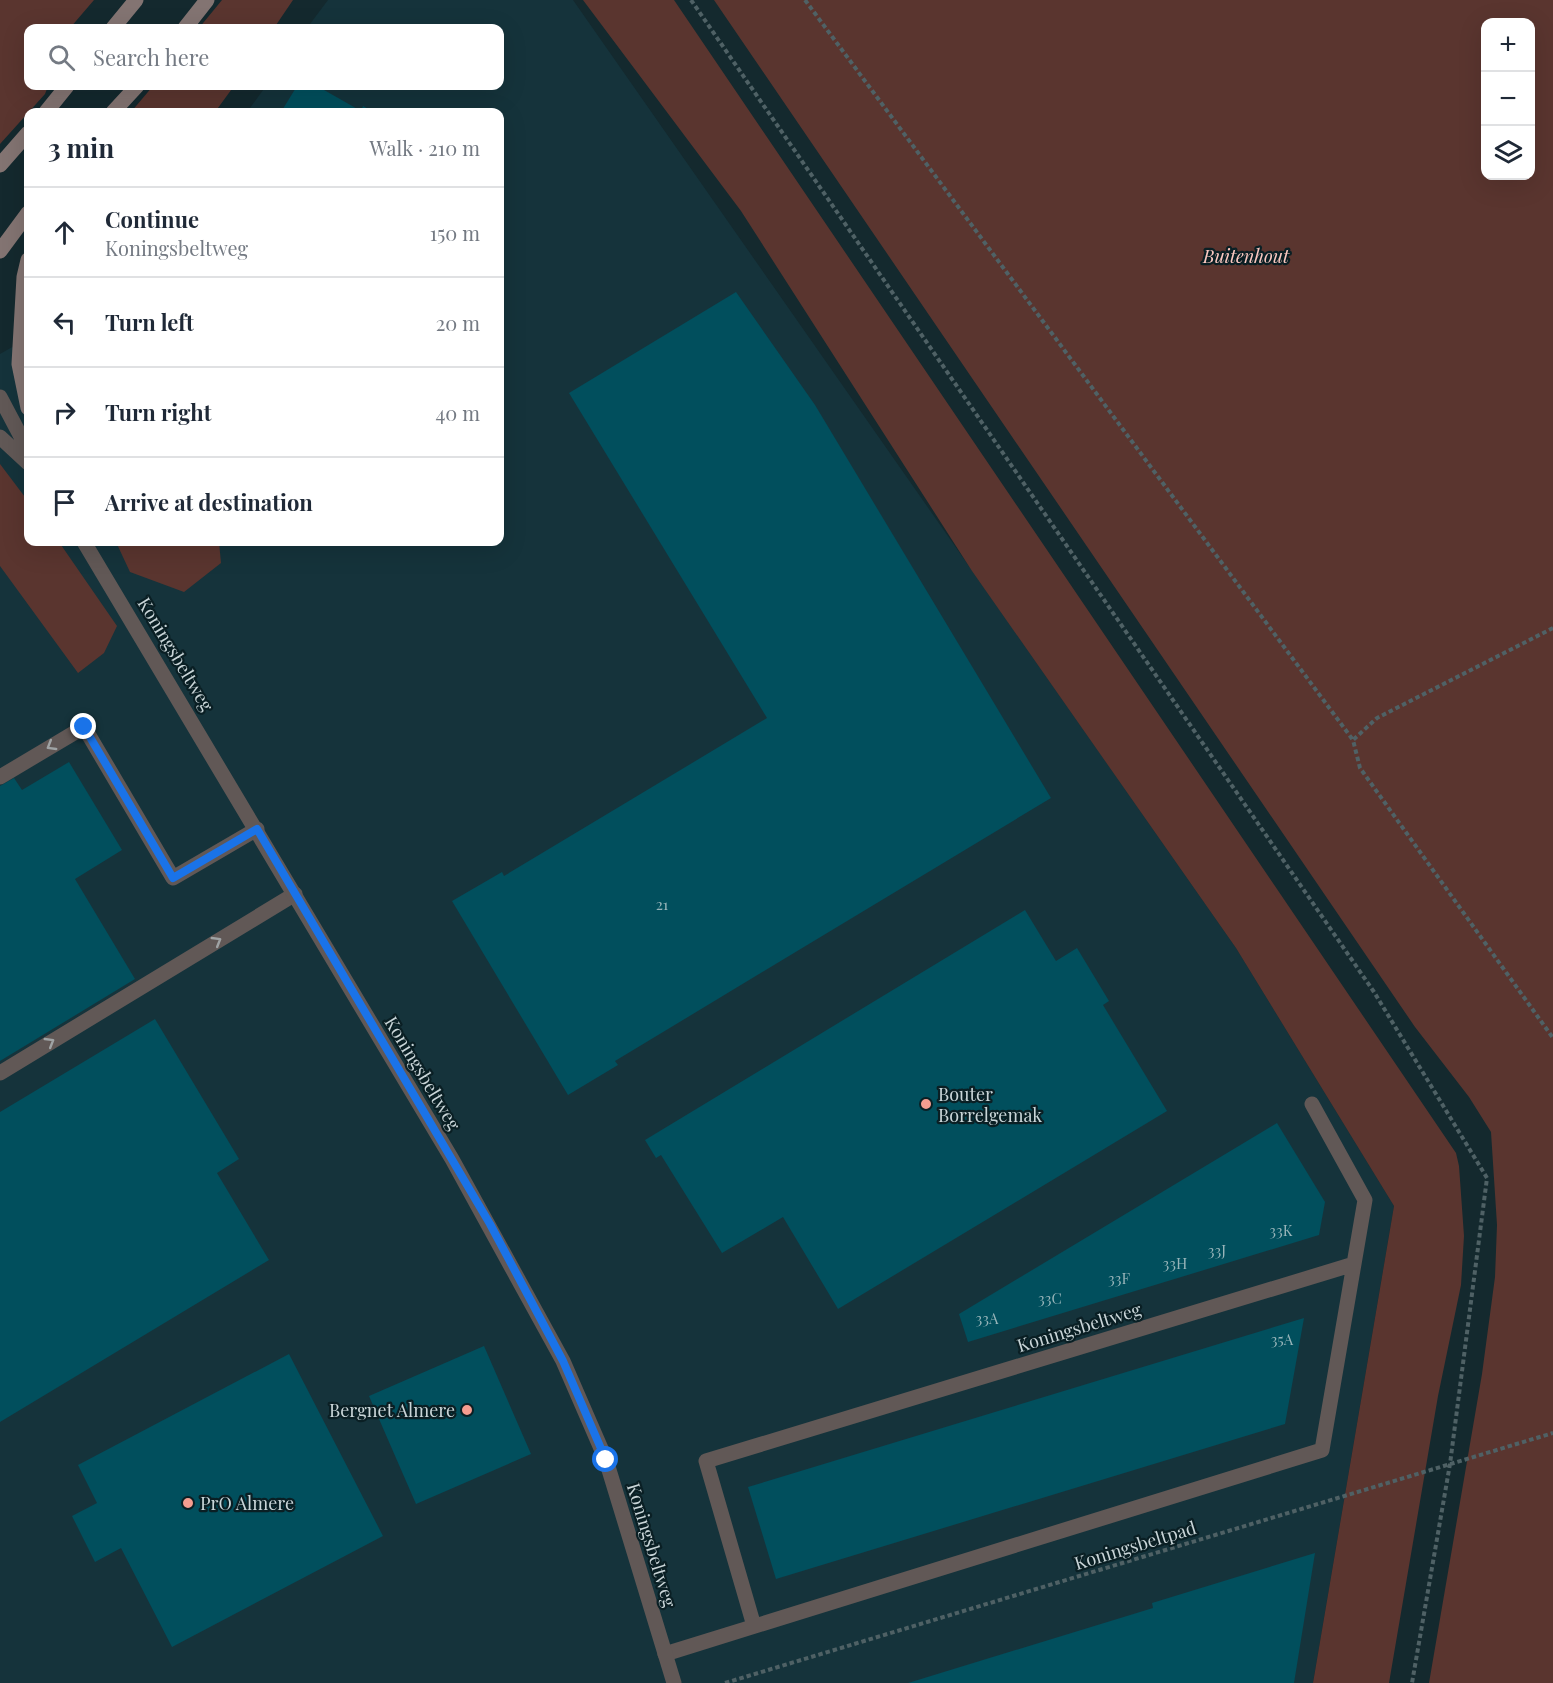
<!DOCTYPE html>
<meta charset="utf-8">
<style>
:root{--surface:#fff;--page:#f6f6f7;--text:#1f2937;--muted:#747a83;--line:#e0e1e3}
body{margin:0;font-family:"Playfair Display",serif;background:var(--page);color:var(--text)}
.controls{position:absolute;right:18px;top:18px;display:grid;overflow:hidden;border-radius:12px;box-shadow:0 6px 24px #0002}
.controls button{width:54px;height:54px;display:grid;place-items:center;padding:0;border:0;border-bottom:2px solid var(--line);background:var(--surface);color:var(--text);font:30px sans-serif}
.stop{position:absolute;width:18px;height:18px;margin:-14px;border:4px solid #1a73e8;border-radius:50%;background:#fff}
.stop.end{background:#1a73e8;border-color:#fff;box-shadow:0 2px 6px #0008}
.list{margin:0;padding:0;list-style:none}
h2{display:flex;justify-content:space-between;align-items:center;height:78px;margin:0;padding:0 24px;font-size:26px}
h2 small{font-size:20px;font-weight:400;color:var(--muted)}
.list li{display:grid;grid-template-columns:39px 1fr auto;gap:18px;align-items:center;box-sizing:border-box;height:90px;padding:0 24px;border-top:2px solid var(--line)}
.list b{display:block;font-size:22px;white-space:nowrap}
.list p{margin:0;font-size:20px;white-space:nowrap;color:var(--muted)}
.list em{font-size:20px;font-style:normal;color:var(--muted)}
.icon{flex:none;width:33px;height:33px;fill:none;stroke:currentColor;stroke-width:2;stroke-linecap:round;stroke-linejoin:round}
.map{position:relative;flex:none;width:1553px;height:1683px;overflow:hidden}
.search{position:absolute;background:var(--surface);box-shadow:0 6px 24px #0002;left:24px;top:24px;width:480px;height:66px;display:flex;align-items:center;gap:15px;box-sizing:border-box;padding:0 21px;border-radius:12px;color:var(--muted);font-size:22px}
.panel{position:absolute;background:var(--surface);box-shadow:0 6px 24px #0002;left:24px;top:108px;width:480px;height:438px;border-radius:12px}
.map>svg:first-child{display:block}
</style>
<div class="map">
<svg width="1553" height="1683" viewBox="0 0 1553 1683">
<rect width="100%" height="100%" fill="#14292e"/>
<!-- built -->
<path fill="#15333b" d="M328,0H573L1236,948L1394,1206L1313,1683H0V354L28,338V542H500V112H247L266,86H500V28H307Z"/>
<!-- green -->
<path fill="#5a352f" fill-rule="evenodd" d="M0,0H94L70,28H28V86H48L45,94L0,144Z
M222,0H293L274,28H199Z
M583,0H674L1456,1153L1459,1166L1464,1236L1461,1285L1438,1396L1389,1683H1313L1394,1206L1236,948L972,571L741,211Z
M714,0H1553V1683H1429L1482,1374L1495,1277L1497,1225L1491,1132L1469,1097L1415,1027ZM1486,22H1530V176H1486Z
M153,86H234L215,112H131Z
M0,464L28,501V542H59L117,626L104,653L78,673L0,566Z
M116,542H219L221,563L184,592L130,572Z"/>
<!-- building -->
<path fill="#014f5d" d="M297,86H317L361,111L363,106L374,112H281Z
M736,292L815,405L1051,798L615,1061L618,1065L568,1095L452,901L502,872L504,876L767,718L569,393Z
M69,762L122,850L75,879L135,979L0,1061V786L14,778L22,790Z
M1025,910L1056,961L1077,948L1109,1001L1103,1005L1167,1111L838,1309L783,1217L722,1253L661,1155L656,1158L645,1140Z
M155,1019L239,1159L217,1173L269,1260L0,1422V1112Z
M1277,1123L1325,1202L1319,1235L968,1342L959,1314Z
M1304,1318L1285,1424L776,1579L748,1487Z
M484,1346L531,1454L416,1504L369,1396Z
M289,1354L383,1536L172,1647L121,1548L95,1562L72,1516L97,1503L78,1465Z
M1315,1553L1294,1683H908L1153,1608L1152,1603Z"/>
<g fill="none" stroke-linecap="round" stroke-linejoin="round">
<!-- path -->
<path stroke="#4f6165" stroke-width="4" stroke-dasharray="4.5 3" stroke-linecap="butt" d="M691,0L1374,992L1487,1178L1450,1464L1412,1683
M805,0L1353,740
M1553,628L1377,718L1353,740L1360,768L1553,1038
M725,1683L1553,1433"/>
<!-- lane -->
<path stroke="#615856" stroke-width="15" d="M0,777L84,727L173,878L257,829
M0,1073L295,894
M754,1626L706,1461L1354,1264
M665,1654L1322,1450L1365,1200L1312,1104"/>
<!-- street -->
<path stroke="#615856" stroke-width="15" d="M0,397L28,450
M0,437L28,463
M84,542L452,1159L563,1361L606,1460L674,1683"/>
<!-- secondary -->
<path stroke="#837472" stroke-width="15" d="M113,28L136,0
M185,28L207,0
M46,112L67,86
M113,112L137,86
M0,165L28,133
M0,251L28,213
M28,260L24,277L19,364L28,408"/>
</g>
<!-- one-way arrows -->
<defs><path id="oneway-chevron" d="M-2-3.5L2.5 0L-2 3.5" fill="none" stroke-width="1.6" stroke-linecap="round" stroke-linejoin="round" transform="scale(1.5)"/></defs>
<g stroke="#9fa3a4">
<use href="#oneway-chevron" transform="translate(51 746) rotate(149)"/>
<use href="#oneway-chevron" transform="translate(217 941) rotate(-31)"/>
<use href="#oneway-chevron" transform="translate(50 1042) rotate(-31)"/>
</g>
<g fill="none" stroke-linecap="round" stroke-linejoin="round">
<!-- route -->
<path stroke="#1a73e8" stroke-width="8" d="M84,727L173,878L257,829L490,1224L563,1361L606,1460"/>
</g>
<!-- markers -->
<g fill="#f59d90" stroke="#0a1f24" stroke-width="2">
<circle cx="926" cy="1104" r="6"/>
<circle cx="467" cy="1410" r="6"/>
<circle cx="188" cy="1503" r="6"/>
</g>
<g text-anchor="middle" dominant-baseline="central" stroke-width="4.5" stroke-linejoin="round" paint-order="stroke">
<!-- number labels -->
<g font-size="15" fill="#97b4b9">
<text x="662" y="904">21</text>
<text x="1281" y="1230">33K</text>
<text x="1217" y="1250">33J</text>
<text x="1175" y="1263">33H</text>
<text x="1119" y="1278">33F</text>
<text x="1050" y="1298">33C</text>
<text x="987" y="1318">33A</text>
<text x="1282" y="1339">35A</text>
</g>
<!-- park labels -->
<g font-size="18" font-style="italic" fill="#fcc9c1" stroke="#0a1f24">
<text x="1246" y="256">Buitenhout</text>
</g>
<!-- street labels -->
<g font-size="18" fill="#c9d5d8" stroke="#0a1f24">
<text transform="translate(176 654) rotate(59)">Koningsbeltweg</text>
<text transform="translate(423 1073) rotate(59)">Koningsbeltweg</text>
<text transform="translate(1079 1327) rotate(-17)">Koningsbeltweg</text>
<text transform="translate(652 1545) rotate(73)">Koningsbeltweg</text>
<text transform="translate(1135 1545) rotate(-17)">Koningsbeltpad</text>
</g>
<!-- poi labels -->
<g font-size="18" fill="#c9d5d8" stroke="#0a1f24" text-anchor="start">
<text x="938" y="1094">Bouter<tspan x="938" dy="21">Borrelgemak</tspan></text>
<text x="455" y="1410" text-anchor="end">Bergnet Almere</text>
<text x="200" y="1503">PrO Almere</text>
</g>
</g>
</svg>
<div class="controls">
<button>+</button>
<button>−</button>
<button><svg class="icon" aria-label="layers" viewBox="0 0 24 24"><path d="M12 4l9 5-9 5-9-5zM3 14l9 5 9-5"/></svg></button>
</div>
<div class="stop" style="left:606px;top:1460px"></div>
<div class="stop end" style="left:84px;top:727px"></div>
<div class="search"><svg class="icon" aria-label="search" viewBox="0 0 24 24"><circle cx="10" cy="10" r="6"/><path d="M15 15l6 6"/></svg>Search here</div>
<section class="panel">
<h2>3 min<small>Walk · 210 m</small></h2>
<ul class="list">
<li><svg class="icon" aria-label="ahead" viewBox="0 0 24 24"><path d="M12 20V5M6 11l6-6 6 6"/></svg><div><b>Continue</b><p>Koningsbeltweg</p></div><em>150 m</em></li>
<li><svg class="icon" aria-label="left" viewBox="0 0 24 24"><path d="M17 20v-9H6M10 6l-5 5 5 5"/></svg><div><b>Turn left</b></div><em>20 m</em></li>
<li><svg class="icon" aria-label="right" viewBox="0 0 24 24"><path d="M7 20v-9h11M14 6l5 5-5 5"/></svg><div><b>Turn right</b></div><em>40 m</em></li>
<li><svg class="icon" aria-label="arrive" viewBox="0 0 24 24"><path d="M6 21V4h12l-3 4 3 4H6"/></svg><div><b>Arrive at destination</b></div></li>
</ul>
</section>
</div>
